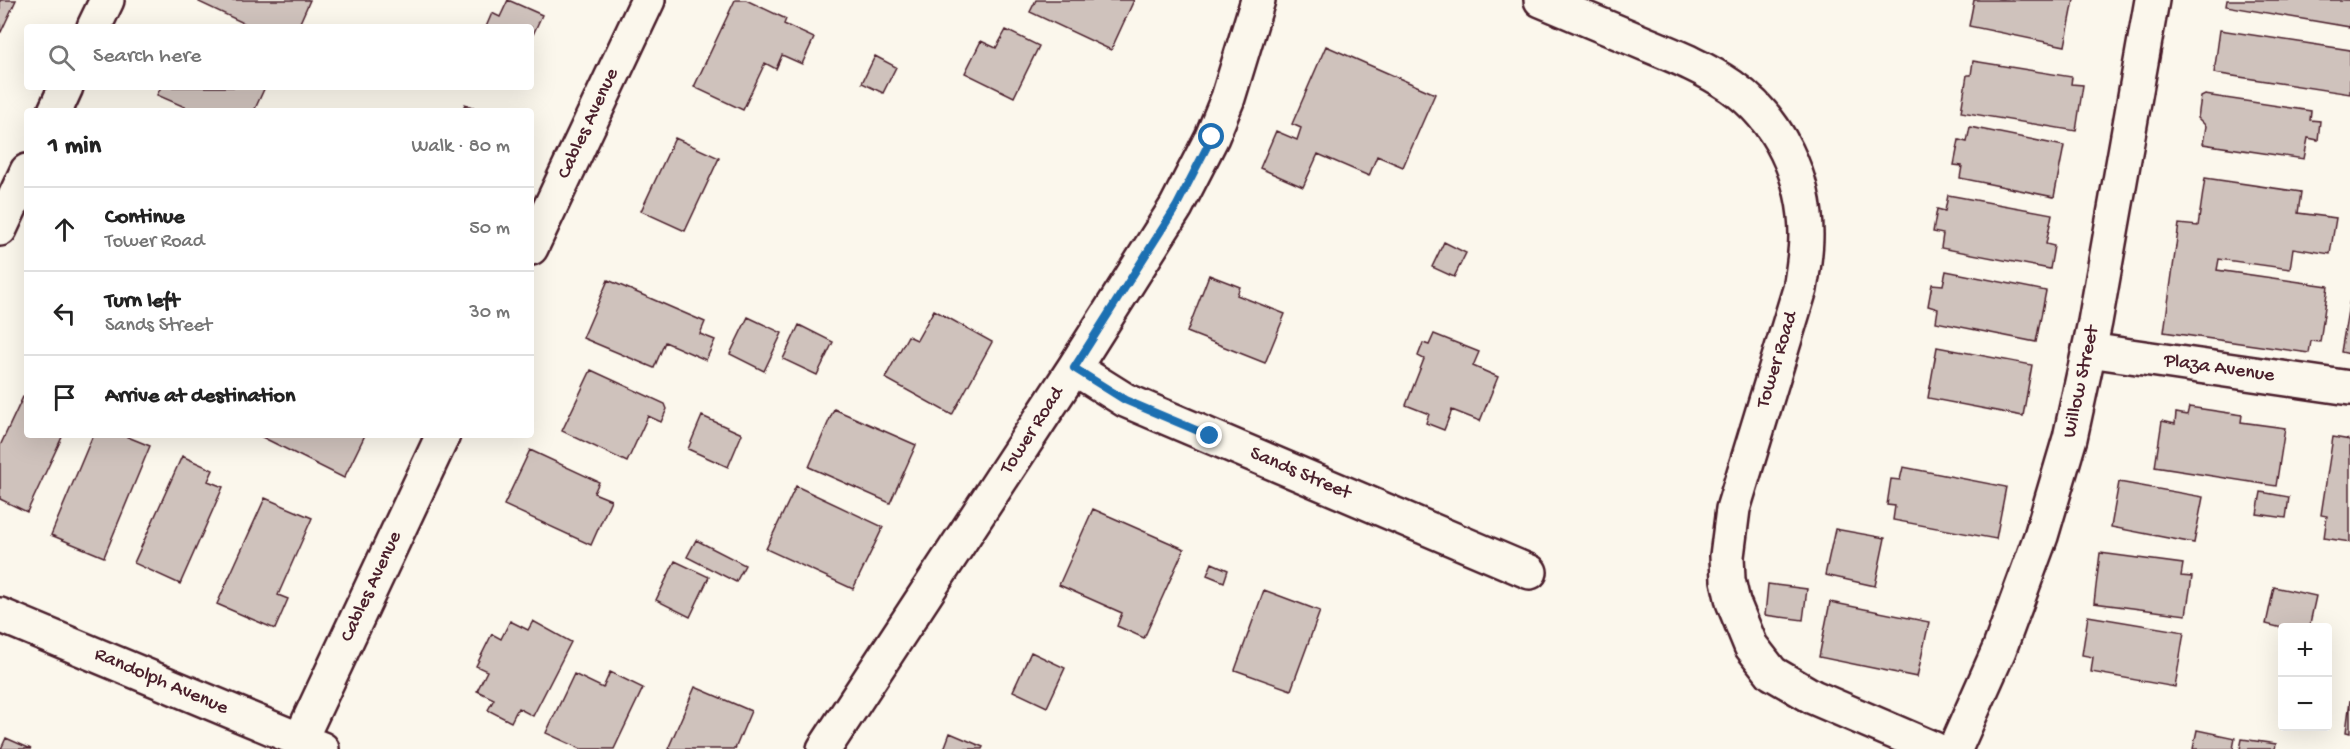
<!DOCTYPE html>
<meta charset="utf-8">
<style>
:root{--surface:#fff;--page:#f2f2f2;--text:#222;--muted:#767676;--line:#e0e0e0}
body{margin:0;font-family:"Gochi Hand",sans-serif;background:var(--page);color:var(--text)}
.controls{position:absolute;right:18px;bottom:18px;display:grid;overflow:hidden;border-radius:6px;box-shadow:0 6px 24px #0002}
.controls button{width:54px;height:54px;display:grid;place-items:center;padding:0;border:0;border-bottom:2px solid var(--line);background:var(--surface);color:var(--text);font:30px sans-serif}
.stop{position:absolute;width:18px;height:18px;margin:-14px;border:4px solid #1f6fb2;border-radius:50%;background:#fff}
.stop.end{background:#1f6fb2;border-color:#fff;box-shadow:0 2px 6px #0008}
.list{margin:0;padding:0;list-style:none}
h2{display:flex;justify-content:space-between;align-items:center;height:78px;margin:0;padding:0 24px;font-size:26px}
h2 small{font-size:20px;font-weight:400;color:var(--muted)}
.list li{display:grid;grid-template-columns:39px 1fr auto;gap:18px;align-items:center;box-sizing:border-box;height:84px;padding:0 24px;border-top:2px solid var(--line)}
.list b{display:block;font-size:22px;white-space:nowrap}
.list p{margin:0;font-size:20px;white-space:nowrap;color:var(--muted)}
.list em{font-size:20px;font-style:normal;color:var(--muted)}
.icon{flex:none;width:33px;height:33px;fill:none;stroke:currentColor;stroke-width:2;stroke-linecap:round;stroke-linejoin:round}
.map{position:relative;flex:none;width:2350px;height:749px;overflow:hidden}
.search{position:absolute;background:var(--surface);box-shadow:0 6px 24px #0002;left:24px;top:24px;width:510px;height:66px;display:flex;align-items:center;gap:15px;box-sizing:border-box;padding:0 21px;border-radius:6px;color:var(--muted);font-size:22px}
.panel{position:absolute;background:var(--surface);box-shadow:0 6px 24px #0002;left:24px;top:108px;width:510px;height:330px;border-radius:6px}
.map>svg:first-child{display:block}
</style>
<div class="map">
<svg width="2350" height="749" viewBox="0 0 2350 749">
<rect width="100%" height="100%" fill="#fbf7ec"/>
<filter id="ink" filterUnits="userSpaceOnUse"><feTurbulence type="fractalNoise" baseFrequency=".0167" numOctaves="2"/><feDisplacementMap in="SourceGraphic" scale="12" xChannelSelector="R" yChannelSelector="G"/><feConvolveMatrix kernelMatrix="1 2 1 2 8 2 1 2 1" color-interpolation-filters="sRGB"/></filter>
<g filter="url(#ink)">
<!-- building -->
<path fill="#cfc2bc" stroke="#4a1f2b" stroke-width="1.5" d="M0,0H16L1,32L0,31Z
M200,0H310L298,27H283L277,24L276,27H252L199,2Z
M508,0L542,15L531,39V27H486L492,13L500,17Z
M735,0H746L786,19L784,24L814,38L802,64L782,55L776,69L765,63L743,110L694,87Z
M1036,0H1134L1111,50L1030,12Z
M1974,0H2074L2065,46L1969,26Z
M2227,0H2350V27L2226,6Z
M1006,30L1039,46L1014,97L965,73L981,41L996,48Z
M2220,30L2350,50V94L2214,73Z
M1326,46L1435,94L1403,167L1377,156L1369,176L1318,154L1303,187L1260,168L1276,131L1297,140L1301,128L1292,124Z
M875,56L896,67L883,93L862,83Z
M1973,61L2072,77L2071,84L2083,85L2076,131L1961,112L1967,75H1971Z
M161,87H265L254,111H194L157,95Z
M2205,95L2311,111L2310,120L2320,121L2318,140L2308,138L2304,159L2203,144L2206,126L2198,118L2201,97Z
M465,104L481,111H462Z
M1970,127L2064,146L2054,197L1960,178L1962,166L1954,165L1959,140L1967,142Z
M675,138L719,158L685,231L641,211Z
M2205,178L2301,192L2298,213L2336,218L2330,254L2293,248L2290,269L2219,259L2217,270L2328,286L2320,342L2311,341L2309,353L2164,332L2179,224L2198,226Z
M1948,195L2052,214L2046,244L2054,246L2050,269L1941,248L1943,234L1933,232L1937,209L1945,211Z
M1444,242L1466,253L1454,277L1432,267Z
M1946,271L2046,291L2036,342L1936,322L1938,309L1928,306L1932,284L1943,285Z
M1209,275L1240,287L1237,295L1285,314L1265,363L1187,332Z
M608,280L705,322L700,334L715,340L706,360L665,342L654,368L583,338Z
M2350,299V354L2341,352Z
M934,310L992,342L952,415L885,378L908,336L917,340Z
M748,317L782,333L764,371L730,354Z
M799,325L833,342L817,375L783,359Z
M1434,334L1479,352L1473,366L1498,377L1480,421L1452,410L1444,430L1426,423L1429,414L1406,405L1424,359L1418,356L1423,343L1429,345Z
M1937,347L2032,365L2023,416L1928,398Z
M591,370L665,404L667,409L661,422L648,416L627,462L562,431Z
M23,397L27,398V435H63L27,512L0,499V446Z
M2189,407L2242,415L2241,422L2285,428L2276,486L2155,467L2162,421L2175,424L2176,413L2187,415Z
M834,409L916,445L890,503L809,467Z
M702,416L742,434L728,467L688,449Z
M93,435H123L150,446L104,557L51,535Z
M258,435H365L344,478Z
M2333,437L2350,440V542L2324,538L2327,516L2321,515Z
M530,450L599,482L594,493L611,500L591,545L504,505Z
M182,456L213,470L208,481L223,487L180,584L134,563Z
M1903,467L2006,487L1996,539L1893,520L1895,506L1887,505L1891,479L1900,480Z
M2119,482L2203,497L2194,543L2111,527Z
M796,486L883,527L853,589L766,549Z
M2261,492L2289,497L2286,518L2257,514Z
M265,498L312,518L278,595L288,599L275,629L217,604Z
M1093,509L1184,549L1144,638L1117,626L1122,613L1059,585Z
M1835,529L1885,538L1875,586L1825,575Z
M696,540L745,565L736,582L687,557Z
M2100,553L2183,564L2181,576L2192,577L2186,615L2094,603Z
M675,561L709,577L690,617L656,600Z
M1212,563L1228,570L1224,582L1207,575Z
M1768,584L1807,589L1803,620L1765,615Z
M2274,587L2316,596L2309,628H2282L2266,624Z
M1264,590L1320,611L1291,690L1235,670Z
M1830,602L1929,622L1917,677L1819,657Z
M2088,616L2184,632L2175,687L2091,672L2093,657L2082,655Z
M510,621L528,630L533,621L571,642L533,716L518,708L511,722L488,710L494,699L477,691L487,671L476,666L492,634L501,639Z
M1031,652L1065,668L1047,707L1013,691Z
M610,672L643,688L614,749H581L546,733L574,674L603,688Z
M695,687L751,711L735,749H668Z
M2350,700V733L2346,732Z
M2197,730L2235,738L2233,749H2193Z
M950,733L983,747L982,749H944Z
M6,738L31,749H1Z
M2242,739L2276,744L2275,749H2240Z"/>
<g fill="none" stroke-linecap="round" stroke-linejoin="round">
<defs>
<path id="street" d="M1541,0C1576,15 1611,29 1646,44C1675,56 1705,68 1731,86C1779,119 1806,178 1806,235C1806,253 1803,271 1800,289L1733,509L1727,556L1728,580L1733,602L1751,646L1772,673L1813,697L1934,749
M94,27L107,0
M55,111L66,87
M0,229L27,171
M531,248L648,0
M2089,350L2350,388
M1074,368L1125,400L1530,572
M0,615L322,749
M300,740L443,435
M824,749L1074,368L1176,207L1212,137L1228,98L1258,0"/>
<path id="secondary" d="M1955,749L1999,650L2041,536L2070,438L2095,322L2152,0"/>
</defs>
<!-- street casing -->
<use href="#street" stroke="#4a1f2b" stroke-width="38"/>
<!-- secondary casing -->
<use href="#secondary" stroke="#4a1f2b" stroke-width="38"/>
<!-- street -->
<use href="#street" stroke="#fbf7ec" stroke-width="33"/>
<!-- secondary -->
<use href="#secondary" stroke="#fbf7ec" stroke-width="33"/>
</g>
</g>
<g fill="none" stroke-linecap="round" stroke-linejoin="round" filter="url(#ink)">
<!-- route -->
<path stroke="#1f6fb2" stroke-width="8" d="M1210,436L1125,400L1074,368L1176,207L1212,137"/>
</g>
<g text-anchor="middle" dominant-baseline="central" stroke-width="6" stroke-linejoin="round" paint-order="stroke">
<!-- street labels -->
<g font-size="20" fill="#4a1f2b" stroke="#fbf7ec">
<text transform="translate(589 124) rotate(-65)">Cables Avenue</text>
<text transform="translate(1778 360) rotate(-73)">Tower Road</text>
<text transform="translate(2219 369) rotate(8)">Plaza Avenue</text>
<text transform="translate(2082 382) rotate(-78)">Willow Street</text>
<text transform="translate(1033 431) rotate(-57)">Tower Road</text>
<text transform="translate(1300 474) rotate(23)">Sands Street</text>
<text transform="translate(372 587) rotate(-65)">Cables Avenue</text>
<text transform="translate(161 682) rotate(23)">Randolph Avenue</text>
</g>
</g>
</svg>
<div class="controls">
<button>+</button>
<button>−</button>
</div>
<div class="stop" style="left:1212px;top:137px"></div>
<div class="stop end" style="left:1210px;top:436px"></div>
<div class="search"><svg class="icon" aria-label="search" viewBox="0 0 24 24"><circle cx="10" cy="10" r="6"/><path d="M15 15l6 6"/></svg>Search here</div>
<section class="panel">
<h2>1 min<small>Walk · 80 m</small></h2>
<ul class="list">
<li><svg class="icon" aria-label="ahead" viewBox="0 0 24 24"><path d="M12 20V5M6 11l6-6 6 6"/></svg><div><b>Continue</b><p>Tower Road</p></div><em>50 m</em></li>
<li><svg class="icon" aria-label="left" viewBox="0 0 24 24"><path d="M17 20v-9H6M10 6l-5 5 5 5"/></svg><div><b>Turn left</b><p>Sands Street</p></div><em>30 m</em></li>
<li><svg class="icon" aria-label="arrive" viewBox="0 0 24 24"><path d="M6 21V4h12l-3 4 3 4H6"/></svg><div><b>Arrive at destination</b></div></li>
</ul>
</section>
</div>
